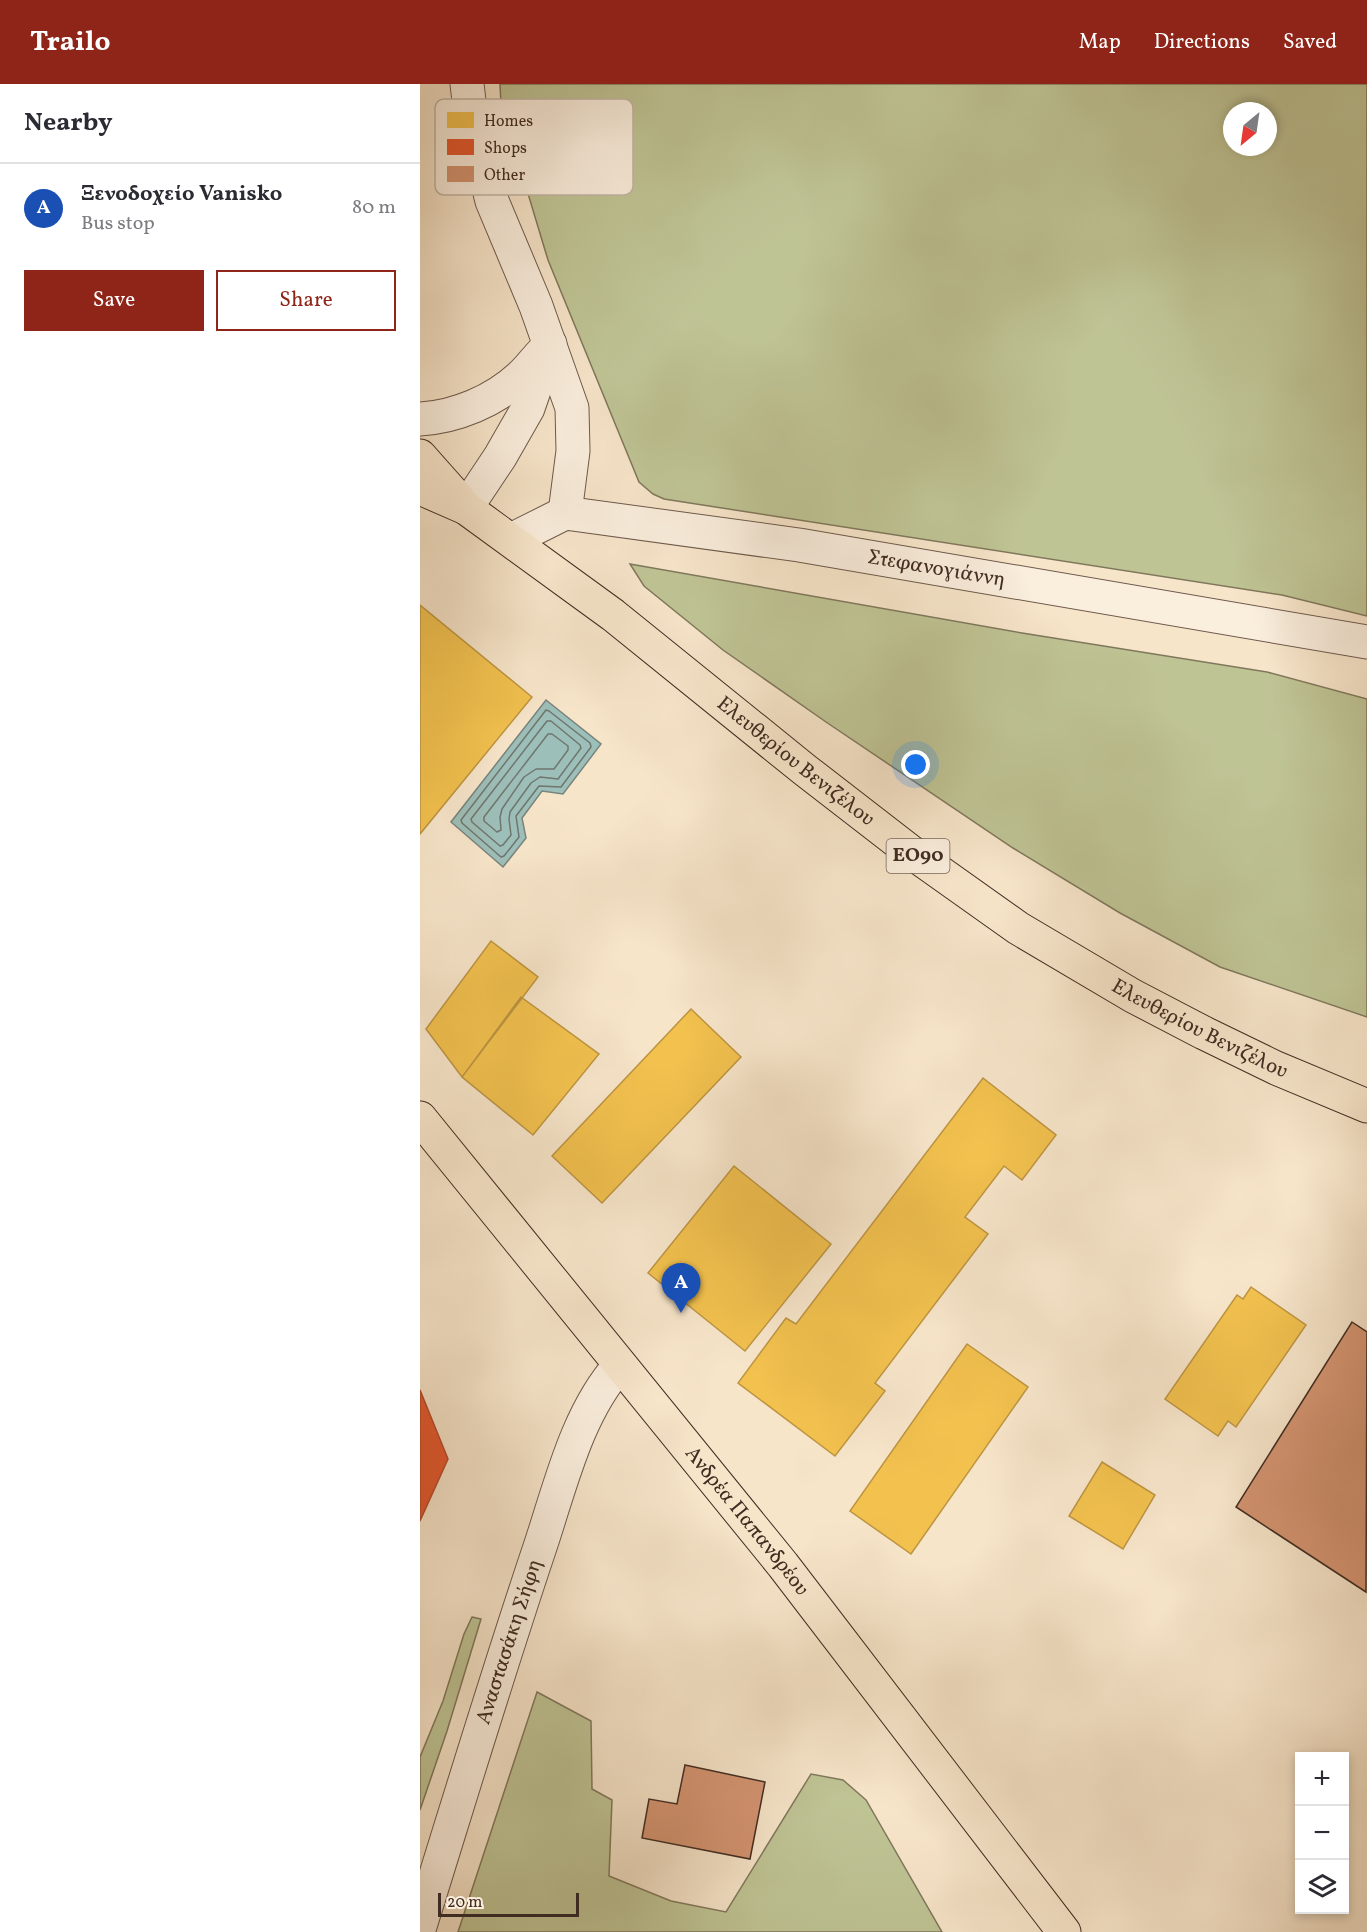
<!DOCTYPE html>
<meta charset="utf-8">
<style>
:root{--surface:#fff;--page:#f2f2f3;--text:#2b2b33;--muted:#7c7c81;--line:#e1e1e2;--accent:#8f2418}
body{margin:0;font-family:Vollkorn,serif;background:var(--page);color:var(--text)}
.controls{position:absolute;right:18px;bottom:18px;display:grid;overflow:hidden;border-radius:0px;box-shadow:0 3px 9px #0003}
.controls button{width:54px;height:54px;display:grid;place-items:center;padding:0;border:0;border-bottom:2px solid var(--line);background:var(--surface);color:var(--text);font:30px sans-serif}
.compass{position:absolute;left:803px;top:18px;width:54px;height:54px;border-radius:50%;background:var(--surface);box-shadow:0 3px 9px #0003;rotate:209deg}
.scale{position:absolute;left:18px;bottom:15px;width:141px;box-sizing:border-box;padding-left:6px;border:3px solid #412c22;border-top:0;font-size:16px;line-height:21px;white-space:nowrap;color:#412c22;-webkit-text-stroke:4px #faeedd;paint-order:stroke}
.you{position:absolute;left:496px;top:681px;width:21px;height:21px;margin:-15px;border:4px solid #fff;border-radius:50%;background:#1a73e8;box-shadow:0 0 0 9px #1a73e833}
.badge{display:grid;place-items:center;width:39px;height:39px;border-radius:50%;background:var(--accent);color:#fff;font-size:20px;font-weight:700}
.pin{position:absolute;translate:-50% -50px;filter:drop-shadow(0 2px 3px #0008)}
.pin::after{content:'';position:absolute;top:32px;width:21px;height:18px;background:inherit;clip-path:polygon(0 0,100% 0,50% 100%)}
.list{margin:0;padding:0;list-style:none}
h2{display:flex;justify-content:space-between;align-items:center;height:78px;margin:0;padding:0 24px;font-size:26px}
h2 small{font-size:20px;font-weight:400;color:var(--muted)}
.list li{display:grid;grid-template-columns:39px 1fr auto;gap:18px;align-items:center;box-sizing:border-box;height:90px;padding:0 24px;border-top:2px solid var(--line)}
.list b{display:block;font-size:22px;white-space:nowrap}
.list p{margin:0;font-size:20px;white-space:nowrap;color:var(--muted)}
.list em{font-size:20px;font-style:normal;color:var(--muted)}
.actions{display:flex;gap:12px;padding:18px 24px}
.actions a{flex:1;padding:14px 0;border:2px solid var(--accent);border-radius:0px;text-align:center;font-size:21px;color:var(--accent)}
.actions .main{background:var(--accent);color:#fff}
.icon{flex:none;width:33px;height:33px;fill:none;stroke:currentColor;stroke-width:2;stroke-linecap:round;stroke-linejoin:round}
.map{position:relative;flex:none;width:947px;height:1848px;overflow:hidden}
header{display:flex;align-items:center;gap:36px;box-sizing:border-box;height:84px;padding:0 30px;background:var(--accent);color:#fff}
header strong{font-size:28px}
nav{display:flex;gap:33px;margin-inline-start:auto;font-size:21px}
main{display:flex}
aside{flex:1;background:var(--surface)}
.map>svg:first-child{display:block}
</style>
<header>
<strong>Trailo</strong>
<nav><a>Map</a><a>Directions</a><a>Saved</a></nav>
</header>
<main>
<aside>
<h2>Nearby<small></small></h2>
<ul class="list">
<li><span class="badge" style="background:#1a4fb4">A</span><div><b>Ξενοδοχείο Vanisko</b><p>Bus stop</p></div><em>80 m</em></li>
</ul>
<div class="actions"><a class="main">Save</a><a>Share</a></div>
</aside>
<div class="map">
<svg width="947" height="1848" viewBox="0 0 947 1848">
<rect width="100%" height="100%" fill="#f7e5ca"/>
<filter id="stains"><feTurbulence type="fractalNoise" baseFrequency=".00333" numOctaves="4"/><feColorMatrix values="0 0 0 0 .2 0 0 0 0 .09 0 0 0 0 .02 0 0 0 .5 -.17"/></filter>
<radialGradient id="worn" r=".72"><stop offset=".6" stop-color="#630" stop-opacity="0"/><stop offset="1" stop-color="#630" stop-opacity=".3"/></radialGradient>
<!-- green -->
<path fill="#bfc495" stroke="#80785c" stroke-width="1.5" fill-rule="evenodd" d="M80,0H947V532L862,511L244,415L233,410L219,398L128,176L81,20ZM812,27H848V63H812Z
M210,480L602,549L847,588L947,615V933L800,883L700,829L593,764L406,638L303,566L224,502Z
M52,1533L61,1535L27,1647L0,1726V1673L23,1617L44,1550Z
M117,1608L171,1637L172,1705L192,1716L189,1792L251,1817L306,1828L391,1690L423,1696L446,1716L522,1848H38Z"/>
<!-- water -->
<path fill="#9dbfb9" stroke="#78847d" stroke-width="1.5" d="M126,616L181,660L143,710L122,707L102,734L106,754L83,783L31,738Z"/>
<!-- homes -->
<path fill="#f2c14e" stroke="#bd9441" stroke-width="1.5" d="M0,521L112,613L0,750Z
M71,857L118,893L42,993L6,945Z
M101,913L179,970L113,1051L42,993Z
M271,925L321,973L182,1119L132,1072Z
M563,994L636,1051L602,1096L584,1082L545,1133L568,1150L455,1299L465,1307L415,1372L318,1299L366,1234L376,1240Z
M314,1082L411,1160L325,1267L228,1189Z
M831,1203L886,1241L816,1343L808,1337L798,1352L745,1315L817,1211L823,1215Z
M547,1260L608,1303L491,1470L430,1427Z
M682,1378L735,1411L703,1465L649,1432Z"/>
<!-- shops -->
<path fill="#e4572e" stroke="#b34a2a" stroke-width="1.5" d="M0,1306L28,1375L0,1437Z"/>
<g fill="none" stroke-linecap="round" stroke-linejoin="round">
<!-- shore -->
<path stroke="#6f766e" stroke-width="1.5" d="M126,626L129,627L170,659L171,663L141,703L119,702L96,732L99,753L84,772L81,773L42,739L41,736Z
M127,637H131L160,661L161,664L138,695L120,693L111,699L90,728L89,735L91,751L83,761L80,762L52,738L51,735Z
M128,650H132L148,662V666L134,685H116L104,693L82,725L80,733L81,746L77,748L64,737V733Z"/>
</g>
<!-- building -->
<path fill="#d49471" stroke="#412c22" stroke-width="1.5" d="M932,1238L947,1248L946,1508L816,1423Z
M265,1681L345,1698L330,1775L222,1754L229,1715L257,1720Z"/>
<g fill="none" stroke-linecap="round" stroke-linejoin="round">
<defs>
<g id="minor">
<path d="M47,0L51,34L72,117L116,222L152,324L153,367L145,429"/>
<path d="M0,335C36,333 74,317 101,292C109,285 115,276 123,268"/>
<path d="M46,424L80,373L108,324L130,260"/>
<path id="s1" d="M91,456L145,429L379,461L947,558"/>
<path id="s2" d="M0,1842C39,1717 77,1591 119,1466C140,1404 156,1330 200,1281"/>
</g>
<g id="major">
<path d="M0,372L39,416"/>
<path id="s3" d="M0,404L46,424L193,531L385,686L491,768L598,844L713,912L784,949L856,984L947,1022"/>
<path id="s4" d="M0,1034L363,1481L644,1848"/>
</g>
</defs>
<!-- minor casing -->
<use href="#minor" stroke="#6e5a4c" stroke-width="35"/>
<!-- major casing -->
<use href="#major" stroke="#412c22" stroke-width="35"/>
<!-- minor -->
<use href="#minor" stroke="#faeedd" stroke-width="33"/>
<!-- major -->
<use href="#major" stroke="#f7e5ca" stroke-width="33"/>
</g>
<g text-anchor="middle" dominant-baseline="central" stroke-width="6" stroke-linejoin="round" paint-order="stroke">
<!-- shield labels -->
<rect fill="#faeedd" stroke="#78665a" stroke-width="1.5" x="466.5" y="755" width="63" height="34" rx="4.5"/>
<g font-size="20" font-weight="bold" fill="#412c22">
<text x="498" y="772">ΕΟ90</text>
</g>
<!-- street labels -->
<g font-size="21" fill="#412c22" stroke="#faeedd">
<text stroke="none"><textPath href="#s1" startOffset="436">Στεφανογιάννη</textPath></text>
<text stroke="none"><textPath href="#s3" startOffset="466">Ελευθερίου Βενιζέλου</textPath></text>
<text stroke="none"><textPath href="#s3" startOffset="952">Ελευθερίου Βενιζέλου</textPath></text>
<text stroke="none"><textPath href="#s4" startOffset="519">Ανδρέα Παπανδρέου</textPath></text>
<text stroke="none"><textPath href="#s2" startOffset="298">Αναστασάκη Σήφη</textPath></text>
</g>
</g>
<!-- legend -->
<rect x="15" y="15" width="198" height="96" rx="9" fill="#faeedd" stroke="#c2b4a5" stroke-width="1.5"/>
<rect x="27" y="28" width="27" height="16" fill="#f2c14e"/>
<rect x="27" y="55" width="27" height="16" fill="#e4572e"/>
<rect x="27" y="82" width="27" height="16" fill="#d49471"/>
<g font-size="16" fill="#412c22">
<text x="64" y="42">Homes</text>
<text x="64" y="69">Shops</text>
<text x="64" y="96">Other</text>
</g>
<rect width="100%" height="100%" filter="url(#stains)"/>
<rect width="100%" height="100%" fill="url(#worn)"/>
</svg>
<div class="controls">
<button>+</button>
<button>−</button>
<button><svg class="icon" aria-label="layers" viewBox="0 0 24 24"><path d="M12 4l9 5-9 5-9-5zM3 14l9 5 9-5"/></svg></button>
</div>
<svg class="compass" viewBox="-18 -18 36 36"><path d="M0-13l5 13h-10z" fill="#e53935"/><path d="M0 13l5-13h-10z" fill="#7c7c81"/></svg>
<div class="scale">20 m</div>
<div class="you"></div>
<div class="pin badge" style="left:261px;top:1229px;background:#1a4fb4">A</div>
</div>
</main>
